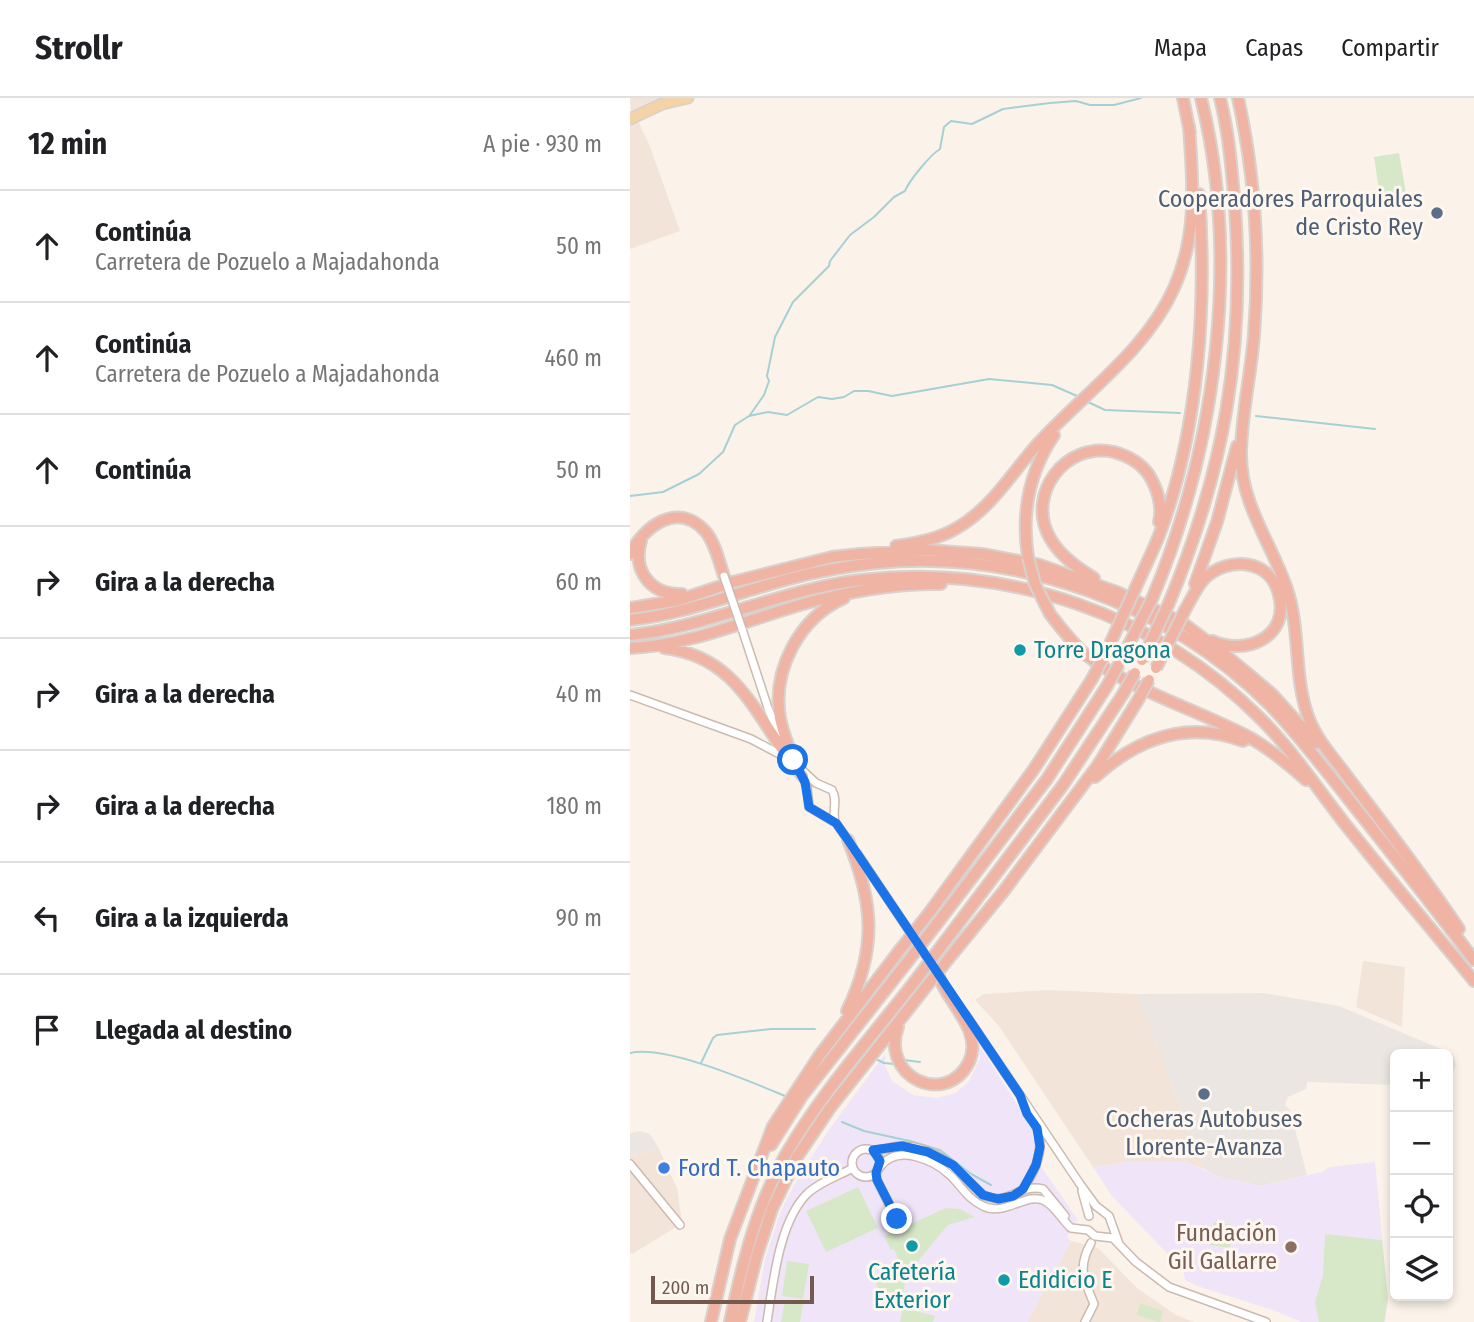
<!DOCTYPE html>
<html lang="es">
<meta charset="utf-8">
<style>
:root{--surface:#fff;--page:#f2f2f2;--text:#202124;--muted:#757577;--line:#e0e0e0}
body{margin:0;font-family:"Fira Sans Condensed",sans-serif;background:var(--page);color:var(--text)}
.controls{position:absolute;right:21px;bottom:21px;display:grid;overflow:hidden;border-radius:10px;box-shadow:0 4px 10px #0003}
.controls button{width:63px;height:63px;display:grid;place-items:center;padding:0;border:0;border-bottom:2px solid var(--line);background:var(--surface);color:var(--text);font:35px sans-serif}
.scale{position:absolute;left:21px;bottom:18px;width:163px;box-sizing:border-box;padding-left:7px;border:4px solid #74594e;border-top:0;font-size:19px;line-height:24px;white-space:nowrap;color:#74594e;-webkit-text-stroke:5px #fef7ef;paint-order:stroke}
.stop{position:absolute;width:21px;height:21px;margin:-16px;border:5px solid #1a73e8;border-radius:50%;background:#fff}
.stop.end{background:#1a73e8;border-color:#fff;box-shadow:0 2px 7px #0008}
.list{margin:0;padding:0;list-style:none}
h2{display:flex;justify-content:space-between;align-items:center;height:91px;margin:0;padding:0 28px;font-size:30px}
h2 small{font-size:23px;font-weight:400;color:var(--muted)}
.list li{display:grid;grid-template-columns:46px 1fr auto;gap:21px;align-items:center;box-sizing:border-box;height:112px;padding:0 28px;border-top:2px solid var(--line)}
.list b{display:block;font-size:26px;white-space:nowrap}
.list p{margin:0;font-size:23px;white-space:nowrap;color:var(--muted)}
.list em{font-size:23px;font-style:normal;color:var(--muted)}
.icon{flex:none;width:38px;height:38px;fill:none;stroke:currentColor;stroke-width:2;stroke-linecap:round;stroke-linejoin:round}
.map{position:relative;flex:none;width:844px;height:1224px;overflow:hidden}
header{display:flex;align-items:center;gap:42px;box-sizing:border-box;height:98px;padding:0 35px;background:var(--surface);border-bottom:2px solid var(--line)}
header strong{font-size:33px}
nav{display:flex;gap:38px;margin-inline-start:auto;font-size:24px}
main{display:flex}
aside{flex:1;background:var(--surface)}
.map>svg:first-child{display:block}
</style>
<header>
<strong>Strollr</strong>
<nav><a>Mapa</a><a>Capas</a><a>Compartir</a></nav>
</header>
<main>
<aside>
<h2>12 min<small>A pie · 930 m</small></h2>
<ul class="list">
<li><svg class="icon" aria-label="ahead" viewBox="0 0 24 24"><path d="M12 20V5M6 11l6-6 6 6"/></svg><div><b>Continúa</b><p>Carretera de Pozuelo a Majadahonda</p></div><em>50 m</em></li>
<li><svg class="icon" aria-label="ahead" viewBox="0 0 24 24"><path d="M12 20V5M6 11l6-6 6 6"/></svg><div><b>Continúa</b><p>Carretera de Pozuelo a Majadahonda</p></div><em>460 m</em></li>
<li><svg class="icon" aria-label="ahead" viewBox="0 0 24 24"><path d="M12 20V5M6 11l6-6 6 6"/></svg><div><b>Continúa</b></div><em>50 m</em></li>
<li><svg class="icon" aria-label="right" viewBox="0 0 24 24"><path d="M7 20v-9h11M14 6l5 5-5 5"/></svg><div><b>Gira a la derecha</b></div><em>60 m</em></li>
<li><svg class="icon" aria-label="right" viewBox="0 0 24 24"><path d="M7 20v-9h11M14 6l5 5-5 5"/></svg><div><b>Gira a la derecha</b></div><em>40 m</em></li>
<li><svg class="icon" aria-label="right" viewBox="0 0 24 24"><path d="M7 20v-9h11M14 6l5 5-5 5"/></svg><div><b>Gira a la derecha</b></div><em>180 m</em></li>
<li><svg class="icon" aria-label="left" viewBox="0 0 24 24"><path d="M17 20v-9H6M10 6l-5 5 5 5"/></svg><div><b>Gira a la izquierda</b></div><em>90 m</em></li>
<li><svg class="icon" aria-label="arrive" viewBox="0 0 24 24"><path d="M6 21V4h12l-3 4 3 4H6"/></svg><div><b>Llegada al destino</b></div></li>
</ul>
</aside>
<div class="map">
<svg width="844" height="1224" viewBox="0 0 844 1224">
<rect width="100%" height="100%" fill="#fbf3e9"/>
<!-- residential -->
<path fill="#f2e4d8" d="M0,0H33L1,15Z
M8,23L19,46L50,133L0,151V27Z
M733,863L775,869L772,929L726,909Z
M419,892L507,896L574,1071L552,1063H505L463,1069L369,928L345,902L354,896Z
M29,1051L47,1090L52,1125L0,1063V1058Z
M0,1068L48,1128L2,1156L0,1154Z
M441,1143L468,1150L507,1190L546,1217L564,1224H397Z"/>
<!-- industrial -->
<path fill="#ece6e2" d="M634,895L709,908L823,956L826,967L818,986V956H765V987L677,984L676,991L658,999L655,1007L660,1012L677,1077L630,1088L586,1078L574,1071L507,896Z
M10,1033L20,1036L29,1051L0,1058V1035Z"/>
<!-- education -->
<path fill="#f0e5f8" d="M349,947L399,1025L405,1039L410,1067L448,1122L444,1125L437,1139L441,1143L397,1224H124L135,1161L150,1115L164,1087L198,1033L255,956V967L262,983L283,997L307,1000L326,995L339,983L350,960Z
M505,1063H556L586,1078L630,1088L692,1074L699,1069L745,1064L758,1201L755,1224H672L643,1212L567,1188L555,1182L553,1172L482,1098L463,1069Z"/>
<!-- green -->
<path fill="#d7e8c8" d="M769,55L776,95L750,99L744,59Z
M228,1089L248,1130L196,1154L176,1113Z
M316,1110L330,1111L345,1119L318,1127L279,1174L276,1185L265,1161L268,1160L264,1151L261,1152L254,1138Z
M584,1124L604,1127L600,1150L580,1147Z
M695,1136L752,1142L758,1201L754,1224H689L685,1204L693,1177Z
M157,1163L179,1166L173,1201L152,1198Z
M266,1173L275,1186L271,1203L252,1198L246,1185V1182Z
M155,1202L173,1206L170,1224H151Z
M510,1205L533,1213L530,1224L507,1217Z
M273,1210L305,1218L303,1224H270Z"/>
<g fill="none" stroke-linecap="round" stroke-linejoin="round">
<!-- stream -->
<path stroke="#a5d0d5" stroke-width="2" d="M458,304L475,312L550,315
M120,317L134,297L139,283L137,278L145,239L163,204L199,168L200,163L220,137L244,119L264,99L275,93C279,83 300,57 310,51L314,29L321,23L342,26L373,11L420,5L446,3L460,7H484L511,0
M626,318L745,331
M0,398L33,394L69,376L93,354L105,327L119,318L138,314L157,317L188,299L202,301L214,299L224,293H238L262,298L359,281L422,287L447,298
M0,955C36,947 119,983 155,998
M248,962L254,965L264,966
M274,962L290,964
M71,965L83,940L87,937L141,931H185
M212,1024L234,1033L280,1043L310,1052L341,1076L361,1087"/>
<defs>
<path id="minor" d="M112,531L139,613L152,642
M0,597L121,641L155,659
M173,673L186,685L202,692C208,702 202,713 205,724
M172,677L177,689L179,709L206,725L220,745
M227,755L302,867
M336,917L450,1086L466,1108L479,1118L489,1146
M222 1065a14 14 0 1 1 28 0a14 14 0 1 1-28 0Z
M243,1052C252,1052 261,1049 270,1048C306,1046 329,1075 353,1097C380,1109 388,1085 413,1091L435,1118
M0,1066L50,1127
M250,1069C267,1045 304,1062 321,1078C331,1088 339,1102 353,1108C375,1119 397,1093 415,1103C425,1108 432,1122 441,1130L458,1132L465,1138L483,1140L506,1164L539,1189L636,1224
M246,1075L247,1082L269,1126
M393,1091C406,1072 417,1047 404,1025
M452,1093L459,1118
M137,1224C143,1186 149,1121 179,1094C192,1083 208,1078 223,1070
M455,1224L464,1206C454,1181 447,1170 461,1145"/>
<path id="major" d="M0,21L32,6L58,0"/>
<path id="highway" d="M553,0L560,35
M608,0C625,77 630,158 624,237C621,277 611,317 611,357C611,407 642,446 657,491C671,533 663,579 679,621C687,641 701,657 714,674C753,726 793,777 829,831
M11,443C2,473 21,497 52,496
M266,448C286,445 309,441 327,430C360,411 380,378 404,350C450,298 515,255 544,190C568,136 563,85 559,28
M0,456C14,428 48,403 75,433C85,444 89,464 94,478
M398,459C391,414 399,374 424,337
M464,480C447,470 430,458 420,440C395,396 436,343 484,354C498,358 511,365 519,377C527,390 533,408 529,424
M565,486L587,424L607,348
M506,489C513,473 521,457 528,440C569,335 577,207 569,96
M522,501C586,349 611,162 571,0
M539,505C594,373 615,253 605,110C602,74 599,35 590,0
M0,510L49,502L103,484L202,459L230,456L297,452L324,454L352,456L410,467L487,494L553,525L598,559L642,596L686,645
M555,512C561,502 567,488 575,480C599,458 641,461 649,497C660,539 616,558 582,543
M420,516C431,530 442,545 456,557C503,593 563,610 615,637C638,649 657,665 676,682
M0,522C55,516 105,495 159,481C188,473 217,468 247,465C389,451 538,506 639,606C667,635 692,668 717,699C760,753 803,807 844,862
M0,537C79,529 152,491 231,482C378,465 526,516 631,621C666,656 692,698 723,736C763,786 804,834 844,883
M0,550C66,547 125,518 188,502C228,492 270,485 311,486
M34,550C113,559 127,626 173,678
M163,662C159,648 153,635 150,620C142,572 169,520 214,500
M465,679C508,640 557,622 613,643
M299,815L404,671L462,581
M306,827L417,681L477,588
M316,842L433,687L493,596
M324,854L373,794L468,667L508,602
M217,913C247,851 244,805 218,742
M268,929C250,979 316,1010 339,964C354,932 316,904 308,876
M141,1047L172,998L275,867
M81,1224L100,1141L143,1028L189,958L269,853
M100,1224C112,1167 126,1109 155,1058C191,995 241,940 285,883
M110,1224L127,1157L142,1111L167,1059L200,1010L292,894"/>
</defs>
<!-- minor casing -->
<use href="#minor" stroke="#ccbaaf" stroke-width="10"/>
<!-- major casing -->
<use href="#major" stroke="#d8d1cd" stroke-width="13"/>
<!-- highway casing -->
<use href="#highway" stroke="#d8d1cd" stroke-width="14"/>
<!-- minor -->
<use href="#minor" stroke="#fff" stroke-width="7"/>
<!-- major -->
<use href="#major" stroke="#f4d3a6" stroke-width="10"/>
<!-- highway -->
<use href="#highway" stroke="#f0b4a4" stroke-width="10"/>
<defs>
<path id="minor-bridge" d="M94,478L112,531"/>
<path id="highway-bridge" d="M398,459L405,486L420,516
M480,546L506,489
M495,554L522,501
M512,562L539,505
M526,570L555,512
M462,581L473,560
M477,588L489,566
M493,596L505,575
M508,602L519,582
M269,853L299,815
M275,867L306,827
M285,883L316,842
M292,894L324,854"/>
</defs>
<!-- minor-bridge casing -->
<use href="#minor-bridge" stroke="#ccbaaf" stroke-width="10" stroke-linecap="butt"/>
<!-- highway-bridge casing -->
<use href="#highway-bridge" stroke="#d8d1cd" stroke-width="14" stroke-linecap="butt"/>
<!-- minor-bridge -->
<use href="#minor-bridge" stroke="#fff" stroke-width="7"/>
<!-- highway-bridge -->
<use href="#highway-bridge" stroke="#f0b4a4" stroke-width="10"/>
</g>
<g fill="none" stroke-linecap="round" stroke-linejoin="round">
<!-- route -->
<path stroke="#1a73e8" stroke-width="9" d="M163,662L175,684L179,709L206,725L218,742L390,997L397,1016L407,1030L410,1049L406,1067L393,1091L383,1098L368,1101L353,1097L323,1067L298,1054L272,1048L243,1052L250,1063L246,1075L247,1082L267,1121"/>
</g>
<!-- markers -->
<g fill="#5c6f8a" stroke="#fef7ef" stroke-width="2.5">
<circle cx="807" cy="115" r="7"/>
<circle cx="574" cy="996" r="7"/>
</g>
<g fill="#0f9aa8" stroke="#fef7ef" stroke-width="2.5">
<circle cx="390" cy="552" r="7"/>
<circle cx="282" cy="1148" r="7"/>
<circle cx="374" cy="1182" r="7"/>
</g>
<circle fill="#3f7fe0" stroke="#fef7ef" stroke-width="2.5" cx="34" cy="1070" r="7"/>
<circle fill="#8d6e63" stroke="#fef7ef" stroke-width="2.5" cx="661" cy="1149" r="7"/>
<g text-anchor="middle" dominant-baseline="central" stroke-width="6" stroke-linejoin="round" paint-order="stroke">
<!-- service labels -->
<g font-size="24" fill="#4e5e75" stroke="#fef7ef" text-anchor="end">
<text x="793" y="101">Cooperadores Parroquiales<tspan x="793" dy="28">de Cristo Rey</tspan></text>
<text x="574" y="1021" text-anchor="middle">Cocheras Autobuses<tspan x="574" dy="28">Llorente-Avanza</tspan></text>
</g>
<!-- culture labels -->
<g font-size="24" fill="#0d838f" stroke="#fef7ef" text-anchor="start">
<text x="404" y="552">Torre Dragona</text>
<text x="282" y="1174" text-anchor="middle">Cafetería<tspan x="282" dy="28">Exterior</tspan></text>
<text x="388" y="1182">Edidicio E</text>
</g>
<!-- shop labels -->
<g font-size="24" fill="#366cbe" stroke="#fef7ef" text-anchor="start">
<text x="48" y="1070">Ford T. Chapauto</text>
</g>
<!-- education labels -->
<g font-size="24" fill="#785e54" stroke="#fef7ef" text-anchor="end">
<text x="647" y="1135">Fundación<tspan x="647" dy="28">Gil Gallarre</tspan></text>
</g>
</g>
</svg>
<div class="controls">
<button>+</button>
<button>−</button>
<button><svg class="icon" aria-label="locate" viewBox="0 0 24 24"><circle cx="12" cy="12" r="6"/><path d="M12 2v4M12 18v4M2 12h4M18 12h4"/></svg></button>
<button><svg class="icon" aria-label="layers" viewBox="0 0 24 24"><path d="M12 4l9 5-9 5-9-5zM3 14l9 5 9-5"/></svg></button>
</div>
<div class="scale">200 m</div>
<div class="stop" style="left:163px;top:662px"></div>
<div class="stop end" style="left:267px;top:1121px"></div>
</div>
</main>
